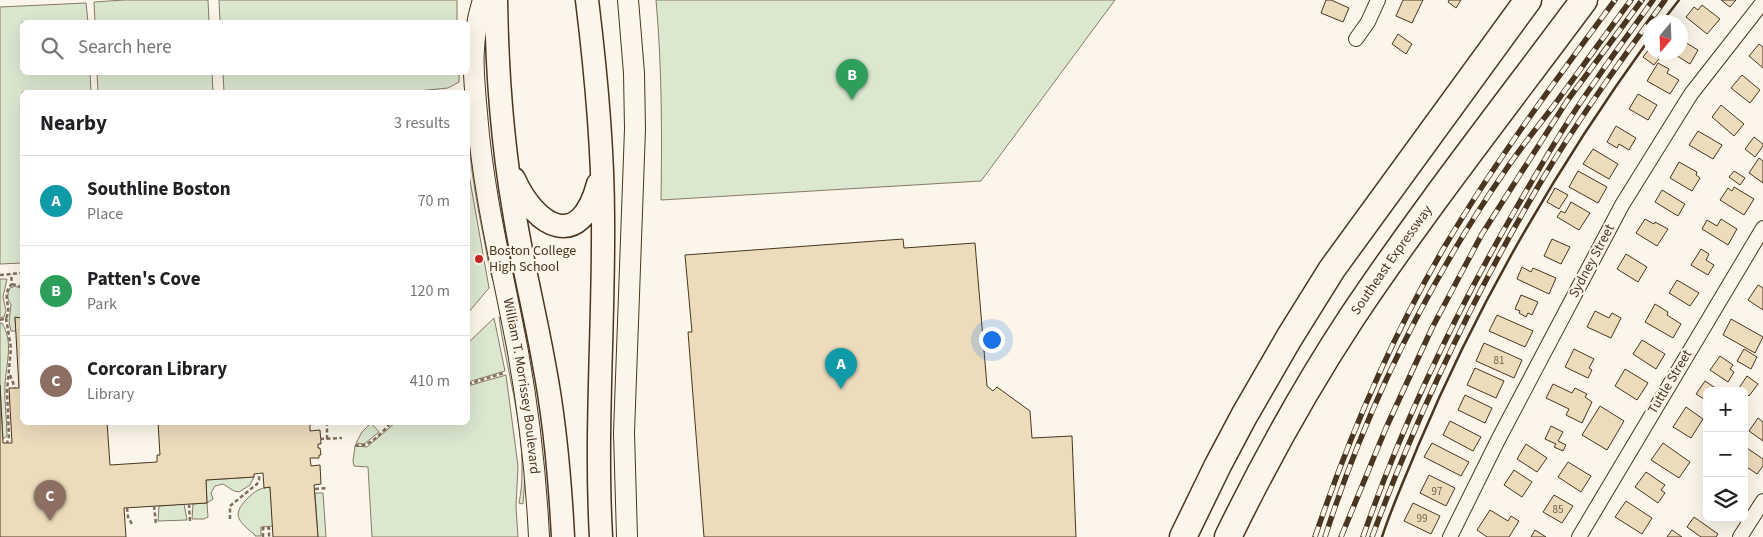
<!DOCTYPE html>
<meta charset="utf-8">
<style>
:root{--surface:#fff;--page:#f6f6f6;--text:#202124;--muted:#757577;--line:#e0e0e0;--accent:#b45309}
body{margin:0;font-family:"Source Sans 3",sans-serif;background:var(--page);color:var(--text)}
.controls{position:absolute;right:15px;bottom:15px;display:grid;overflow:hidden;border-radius:8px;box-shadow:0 5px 20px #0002}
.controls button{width:45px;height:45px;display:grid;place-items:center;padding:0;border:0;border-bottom:1px solid var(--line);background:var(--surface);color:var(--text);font:25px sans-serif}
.compass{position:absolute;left:1643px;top:15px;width:45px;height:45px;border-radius:50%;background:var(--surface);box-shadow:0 5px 20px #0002;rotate:199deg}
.you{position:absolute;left:991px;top:339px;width:18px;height:18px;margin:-12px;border:4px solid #fff;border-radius:50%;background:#1a73e8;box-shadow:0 0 0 8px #1a73e833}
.badge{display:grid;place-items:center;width:32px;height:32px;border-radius:50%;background:var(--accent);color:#fff;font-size:16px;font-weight:700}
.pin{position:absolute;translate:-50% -41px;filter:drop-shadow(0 1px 2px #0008)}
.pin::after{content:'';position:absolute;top:26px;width:18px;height:15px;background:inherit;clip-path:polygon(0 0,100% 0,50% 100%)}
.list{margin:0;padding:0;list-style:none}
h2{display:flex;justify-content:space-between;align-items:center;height:65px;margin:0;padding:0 20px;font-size:21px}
h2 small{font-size:16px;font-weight:400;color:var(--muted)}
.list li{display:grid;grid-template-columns:32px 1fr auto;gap:15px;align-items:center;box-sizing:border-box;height:90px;padding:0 20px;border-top:1px solid var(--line)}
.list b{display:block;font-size:19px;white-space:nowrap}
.list p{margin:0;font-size:16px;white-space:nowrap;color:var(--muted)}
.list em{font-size:16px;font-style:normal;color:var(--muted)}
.icon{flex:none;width:28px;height:28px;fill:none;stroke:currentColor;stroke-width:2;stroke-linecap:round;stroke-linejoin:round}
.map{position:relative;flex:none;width:1763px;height:537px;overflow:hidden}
.search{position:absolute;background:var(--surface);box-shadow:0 5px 20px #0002;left:20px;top:20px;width:450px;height:55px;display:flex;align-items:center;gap:12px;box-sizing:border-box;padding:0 18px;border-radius:8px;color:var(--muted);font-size:19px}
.panel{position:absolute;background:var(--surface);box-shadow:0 5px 20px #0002;left:20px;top:90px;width:450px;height:335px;border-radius:8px}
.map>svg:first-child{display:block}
</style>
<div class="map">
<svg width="1763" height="537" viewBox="0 0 1763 537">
<rect width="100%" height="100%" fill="#fbf6e9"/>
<!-- green -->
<path fill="#dce7d0" stroke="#887966" d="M124,0H208L209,22H95L94,2Z
M219,0H457V22H220Z
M656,0H1115L981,181L661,200C662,133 662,67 656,0Z
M86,3L88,22H22V72L90,73L91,92H22V263L0,264V7Z
M459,72V82L448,88L408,92H224L223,73Z
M97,73H212L213,92H98Z
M468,117L494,279L493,281L490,271C481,221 468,169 468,117Z
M468,169L489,288L468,313Z
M0,279H7L3,297L6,311L4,317L0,318Z
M15,286L22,289V317L21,318H15L16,331H11L9,322L11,304C7,300 7,294 10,288Z
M499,317L502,320L511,363L525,476L523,504L519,503C521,493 522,483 522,472C523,420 506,369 499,317Z
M494,318L505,371L468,382V343Z
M0,323H2C14,343 6,363 5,385C4,402 7,419 7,436L3,439L0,385Z
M506,375L518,466L516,507L518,537H372L368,467L354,466L353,461L355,446L367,447L395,423L468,422V386Z
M371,423L379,432L364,444L356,443L362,432Z
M254,477L250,485L239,492L234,491L223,484L215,486L211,493L213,499L207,503L208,517L204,519H192L193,504L207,503L206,480Z
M270,487L273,526L261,527V536H255L254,534C236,520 232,513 249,497C256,490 261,488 270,487Z
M315,493H323L326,537H318Z
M184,504L187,520L158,521L159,506Z"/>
<!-- building -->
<path fill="#ecdcbc" stroke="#4a3520" d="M1326,0H1331L1349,8L1343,22L1321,13Z
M1403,0H1423L1412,23L1396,16Z
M1449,0H1461L1456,8L1448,2Z
M1721,0H1736L1730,7Z
M1702,5L1720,19L1707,34L1686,17L1694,7L1698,10Z
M1398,34L1412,44L1406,54L1392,44Z
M1680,36L1684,39L1683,41L1698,50L1690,64L1671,52H1680Z
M1759,44L1763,47V68L1749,56Z
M1650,48V52L1663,54L1654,65L1643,57Z
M1658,63L1669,69L1667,73L1679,80L1670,94L1647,81Z
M1742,75L1760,90L1750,103L1731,88Z
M1638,94L1657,105L1648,120L1629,109Z
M1721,105L1744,124L1734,136L1712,117Z
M1616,126L1636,138L1629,150L1619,144L1617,148L1607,142Z
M1698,131L1722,145L1713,159L1689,145Z
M1754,137L1763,144V146L1755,157L1745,149Z
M1593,149L1618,164L1609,179L1583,164Z
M1759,158L1763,161V183L1749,173Z
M1679,162L1697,172L1696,175L1700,178L1692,191L1670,178Z
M1578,171L1607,187L1598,203L1569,187Z
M1734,171L1745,178L1740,185L1729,177Z
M1734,187L1754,199L1744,215L1720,200L1728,188L1732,191Z
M1555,188L1568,195L1559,209L1547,202Z
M1662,190L1685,204L1678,216L1655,202Z
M1571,202L1590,213L1579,230L1557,217L1561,211L1565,213Z
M1645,219L1654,224L1655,222L1668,229L1657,246L1636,233Z
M1721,219L1737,229L1728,245L1702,229L1707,220L1717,226Z
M903,239L904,248L975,243L987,386L993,391L997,387L1030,411L1032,438L1072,436L1076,537H704L688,332H692L685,255Z
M1552,239L1570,247L1561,264L1544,256Z
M1701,249L1709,254L1706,260L1714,265L1708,275L1691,265Z
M1626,254L1647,267L1638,282L1617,269Z
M1522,267L1531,272L1533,268L1556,278L1549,294L1517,279Z
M1677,280L1699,293L1690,306L1669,293Z
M1758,285L1763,288V310L1748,300Z
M1521,295L1538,302L1532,315L1528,313L1526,317L1519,313L1520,311L1515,309Z
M1655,304L1668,312L1667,315L1681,324L1673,338L1645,322Z
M1595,311L1609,318L1612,313L1621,318L1611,338L1587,327Z
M1497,315L1533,331L1525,347L1489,331Z
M15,317L21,318L22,317V422H107L110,465L157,462V455H160L158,422H310V431L320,430L321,444H318V448H320L321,455H319V458H310L311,466L320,465L321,484L314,485L318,537H273L270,487L264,488L263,473L254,474V477L206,480L207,503L124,508L126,537H0V385L3,443H12L9,388H19Z
M1731,319L1763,337L1755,353L1723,335Z
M1642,340L1665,354L1656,369L1633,354Z
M1484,343L1522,360L1514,378L1476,361Z
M1574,349L1594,359L1589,368L1592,370L1588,378L1565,367Z
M1744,349L1757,357L1751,369L1737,361Z
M1720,356L1733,365L1730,369L1734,372L1728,382L1710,370Z
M1475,368L1504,381L1496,398L1467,385Z
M1625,369L1648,383L1637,400L1615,386Z
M1747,376L1758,384L1749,396L1744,391L1739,388Z
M1705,381L1720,391H1707V401L1696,394Z
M1553,384L1572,393L1575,388L1587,394L1585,397L1592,402L1582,423L1566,415L1569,409L1546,398Z
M1465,395L1492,408L1485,423L1458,410Z
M1600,406L1624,421L1607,450L1582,435Z
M1686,407L1703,419L1691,438L1673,427Z
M1758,418L1763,422V441L1749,431Z
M1450,421L1481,437L1473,451L1443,435Z
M1551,426L1563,432L1558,441L1566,445L1563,451L1554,447L1556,444L1545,439Z
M1432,443L1469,462L1461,476L1424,457Z
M1663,443L1690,462L1679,478L1651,460Z
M1526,444L1547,458L1537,472L1517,459Z
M1744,446L1763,459V466L1757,474L1744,465Z
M1568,462L1591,476L1581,492L1558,477Z
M1514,470L1532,482L1522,497L1504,485Z
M1646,472L1665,485L1661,490L1665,493L1658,503L1635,487Z
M1429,475L1455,488L1446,506L1420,493Z
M1554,495L1573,506L1562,523L1543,512Z
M1626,501L1652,518L1642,534L1615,517Z
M1413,503L1440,516L1431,534L1404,521Z
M1490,510L1508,521L1511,516L1519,521L1509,537H1487L1477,530Z
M1694,517L1718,534L1716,537H1701L1687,527Z
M1535,530L1546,537H1531Z
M1672,530L1682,537H1667Z"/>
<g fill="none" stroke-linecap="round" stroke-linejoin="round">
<defs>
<path id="street" d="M1356,39L1368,22L1378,0
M1450,537L1498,440L1622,205L1691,94L1763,2
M1579,537L1763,228
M1740,537L1763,501"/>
<g id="secondary">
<path id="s1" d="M483,0C470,42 473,70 477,113C483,194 503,272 518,352C529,413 536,475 539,537"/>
<path d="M627,537L624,433L635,129L634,73L628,0"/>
</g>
<path id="primary" d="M496,0C497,71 502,141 514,211C522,262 535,313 544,364C555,421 560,479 563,537
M587,0C596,73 603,145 603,219C604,325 595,431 601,537
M514,179C536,228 580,252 598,184"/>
<g id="highway">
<path d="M1183,537L1218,465L1244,416L1289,338L1332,269L1528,0"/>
<path id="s2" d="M1228,537C1265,461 1306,387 1352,317C1425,208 1506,105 1584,0"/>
</g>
</defs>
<!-- street casing -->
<use href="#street" stroke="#4a3520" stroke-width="16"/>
<!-- secondary casing -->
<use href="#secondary" stroke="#4a3520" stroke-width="22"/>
<!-- primary casing -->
<use href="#primary" stroke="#4a3520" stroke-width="25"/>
<!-- highway casing -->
<use href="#highway" stroke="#4a3520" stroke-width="29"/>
<!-- path -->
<path stroke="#7f6f5c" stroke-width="2.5" stroke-dasharray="4 2.5" stroke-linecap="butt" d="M0,275L22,273
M12,284L22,287
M6,318L11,348L7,391L9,436L7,443
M0,320L6,318C13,307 0,295 12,284L11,274
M10,375L15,388
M468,384L504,373
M320,439L342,438
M327,439V422
M355,445C369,449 382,432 392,422
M315,489L328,488
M189,504L190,522
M154,506L156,524
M127,508L128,517L133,526
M230,519V506L257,484L259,480V473
M263,537V528H269V537"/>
<!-- street -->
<use href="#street" stroke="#fbf6e9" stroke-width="14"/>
<!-- secondary -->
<use href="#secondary" stroke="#fbf6e9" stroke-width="20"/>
<!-- primary -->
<use href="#primary" stroke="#fbf6e9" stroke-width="22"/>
<!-- highway -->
<use href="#highway" stroke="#fbf6e9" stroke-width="26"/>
<defs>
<path id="rail" d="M1315,537C1349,437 1391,338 1445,246C1496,160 1556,80 1615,0
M1325,537C1367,406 1429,281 1507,168C1522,146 1539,125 1555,104C1580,70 1605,35 1631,0
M1341,537L1386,428L1432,328L1482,234L1567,101L1642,0
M1363,537C1402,424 1454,316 1514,212C1540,167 1566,122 1596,80C1614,53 1634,27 1653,0
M1372,537C1417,415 1473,297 1539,185C1577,121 1621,60 1665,0"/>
</defs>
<!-- rail casing -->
<use href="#rail" stroke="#4a3520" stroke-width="5.5"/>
<!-- rail -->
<use href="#rail" stroke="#fbf6e9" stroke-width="4" stroke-dasharray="11" stroke-linecap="butt"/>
<!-- wall -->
<path stroke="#4a3520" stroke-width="2.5" d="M1662,22L1679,0
M1382,537C1392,506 1406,476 1418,446C1479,301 1558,165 1650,38"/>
</g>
<!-- markers -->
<circle fill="#c62828" stroke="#fbf6e9" stroke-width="2" cx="479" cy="259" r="5"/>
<g text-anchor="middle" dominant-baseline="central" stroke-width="4" stroke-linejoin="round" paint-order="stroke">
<!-- number labels -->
<g font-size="11" fill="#725f47">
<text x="1499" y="360">81</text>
<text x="1437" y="491">97</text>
<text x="1558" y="509">85</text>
<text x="1422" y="518">99</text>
</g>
<!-- poi labels -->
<g font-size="14" fill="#4a3520" stroke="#fbf6e9" text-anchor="start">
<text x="489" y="251">Boston College<tspan x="489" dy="16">High School</tspan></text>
</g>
<!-- street labels -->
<g font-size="14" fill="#4a3520" stroke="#fbf6e9">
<text stroke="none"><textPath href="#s2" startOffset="322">Southeast Expressway</textPath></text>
<text transform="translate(1592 261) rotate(-62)">Sydney Street</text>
<text transform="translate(1670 382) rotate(-59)">Tuttle Street</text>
<text stroke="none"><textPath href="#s1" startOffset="391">William T. Morrissey Boulevard</textPath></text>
</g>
</g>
</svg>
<div class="controls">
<button>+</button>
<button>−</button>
<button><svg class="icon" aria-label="layers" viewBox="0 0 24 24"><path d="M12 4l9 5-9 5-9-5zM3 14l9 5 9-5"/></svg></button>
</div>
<svg class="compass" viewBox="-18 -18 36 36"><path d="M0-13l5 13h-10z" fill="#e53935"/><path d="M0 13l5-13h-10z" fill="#757577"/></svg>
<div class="you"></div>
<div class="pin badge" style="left:841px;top:389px;background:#0f9aa8">A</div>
<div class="pin badge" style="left:852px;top:100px;background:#2e9e5b">B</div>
<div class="pin badge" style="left:50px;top:521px;background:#8d6e63">C</div>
<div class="search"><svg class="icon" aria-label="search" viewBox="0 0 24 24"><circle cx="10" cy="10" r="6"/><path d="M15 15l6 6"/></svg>Search here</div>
<section class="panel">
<h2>Nearby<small>3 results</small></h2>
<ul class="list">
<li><span class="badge" style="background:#0f9aa8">A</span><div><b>Southline Boston</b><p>Place</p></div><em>70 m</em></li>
<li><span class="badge" style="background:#2e9e5b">B</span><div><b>Patten's Cove</b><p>Park</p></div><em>120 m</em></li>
<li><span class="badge" style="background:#8d6e63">C</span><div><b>Corcoran Library</b><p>Library</p></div><em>410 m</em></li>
</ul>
</section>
</div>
